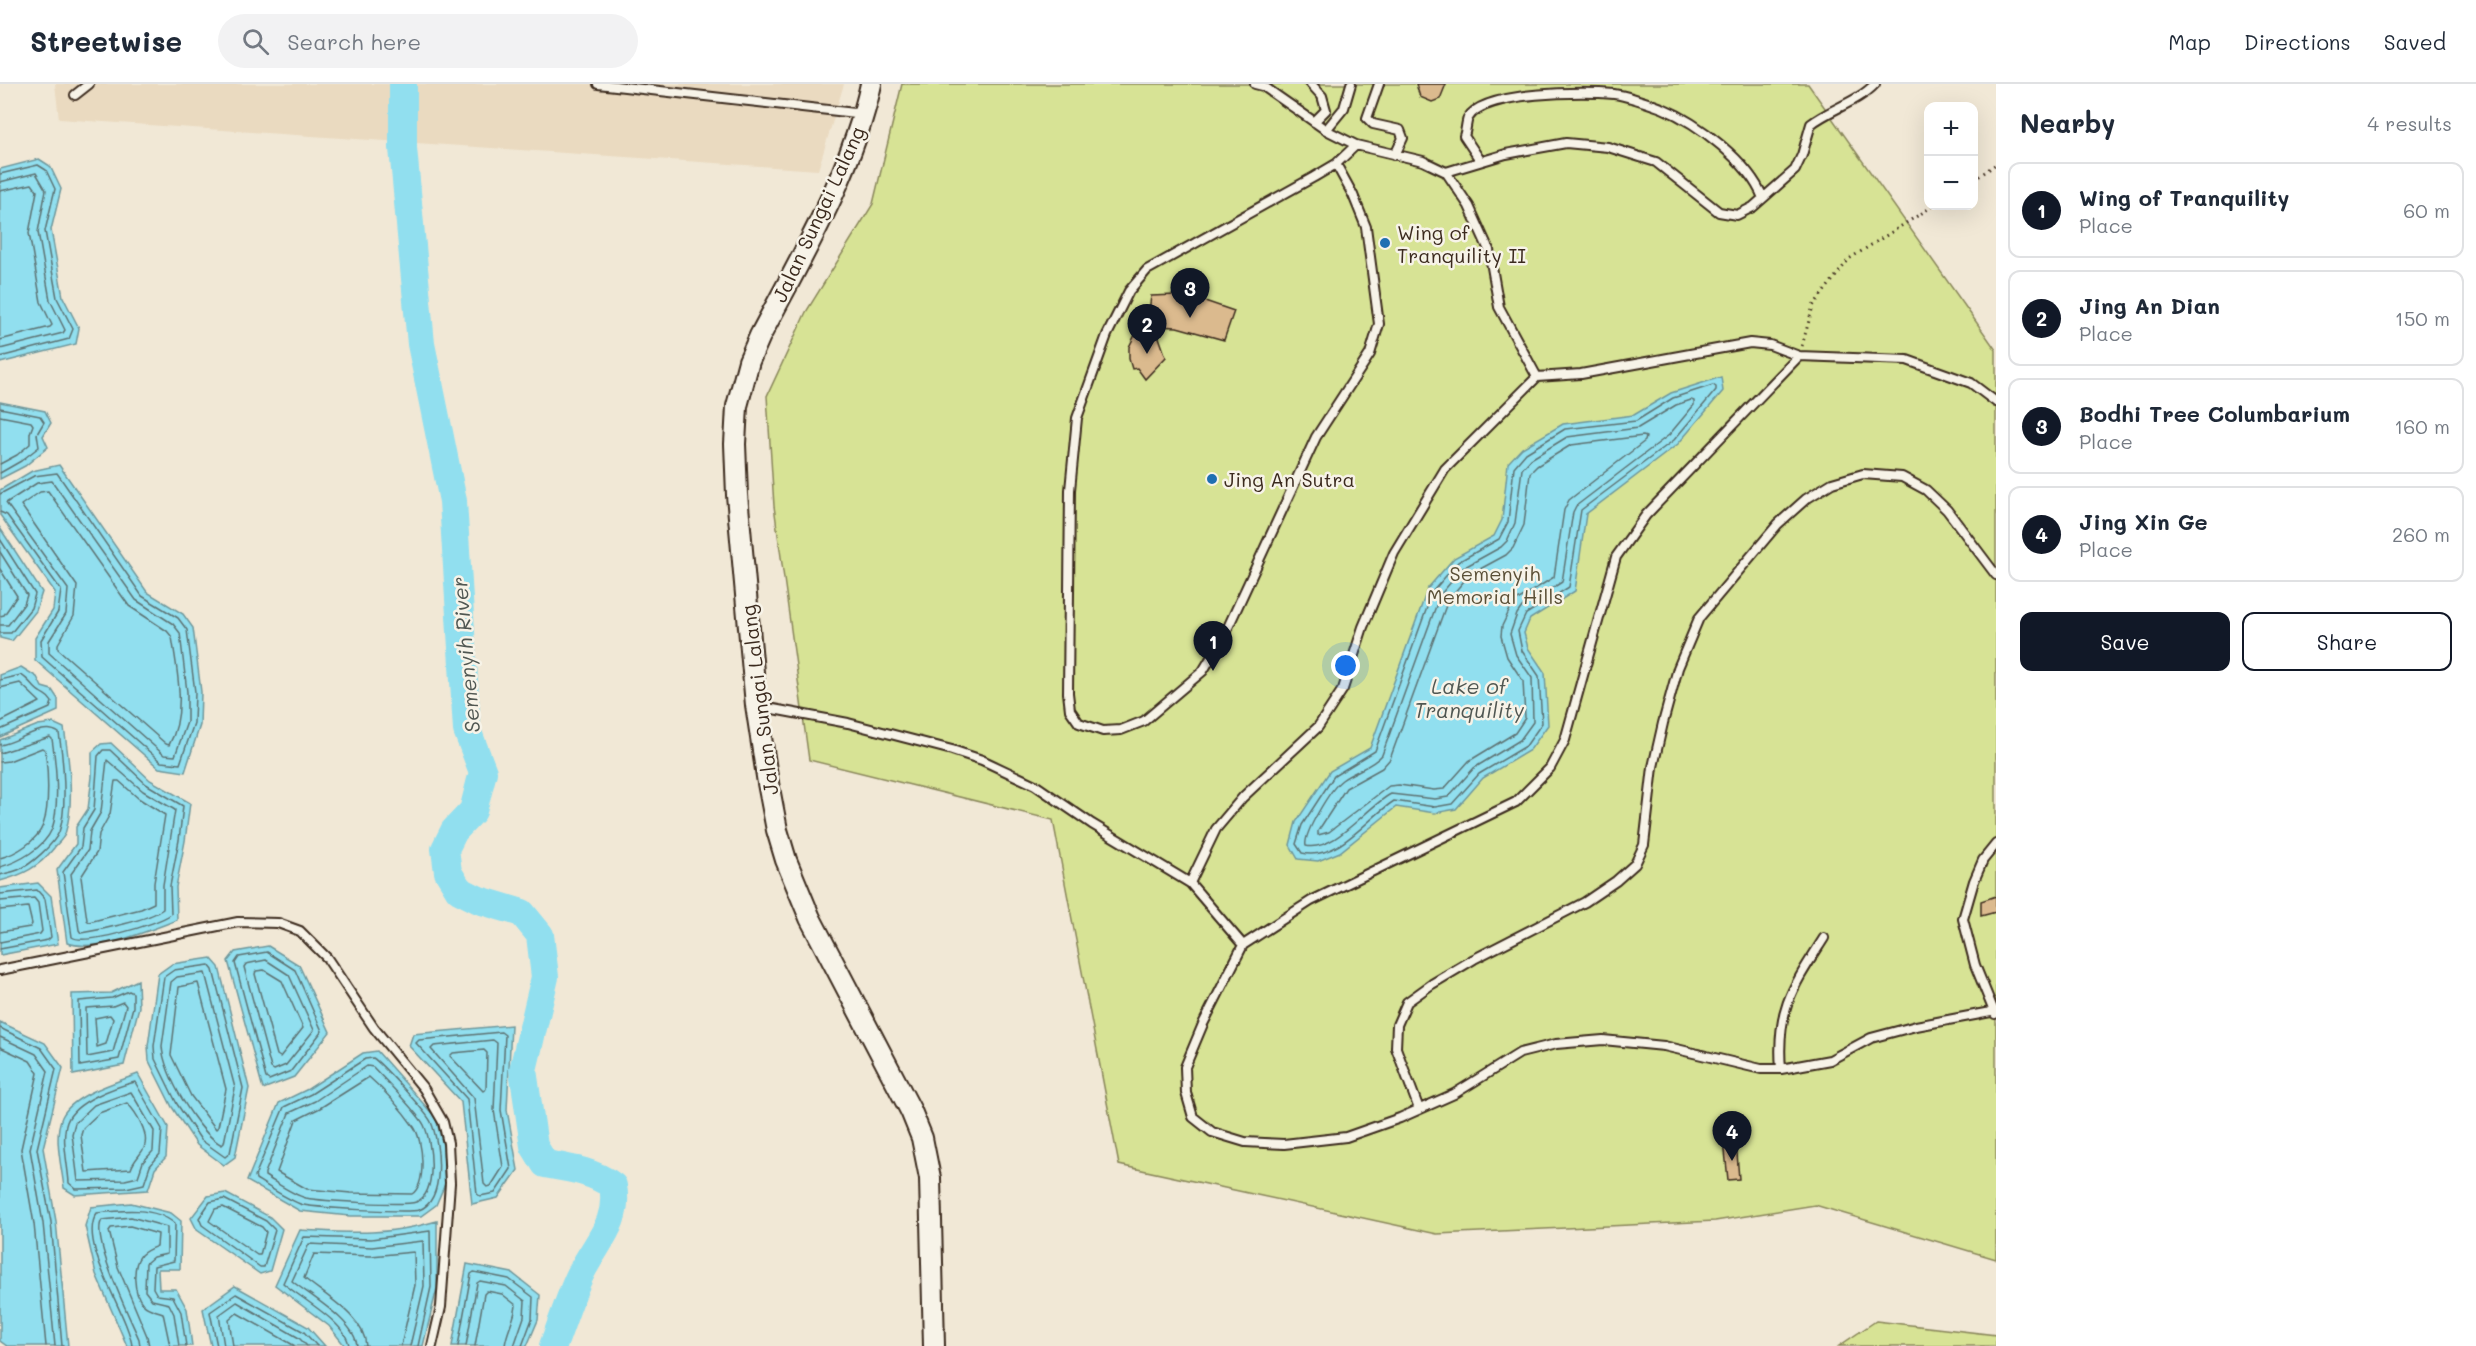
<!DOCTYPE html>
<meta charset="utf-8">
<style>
:root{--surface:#fff;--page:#f2f2f3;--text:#1f2937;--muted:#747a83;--line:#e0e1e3;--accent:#111827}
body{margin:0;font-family:Mali,sans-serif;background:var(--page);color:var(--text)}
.controls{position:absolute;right:18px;top:18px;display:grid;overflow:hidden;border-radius:12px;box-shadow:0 6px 24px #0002}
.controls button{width:54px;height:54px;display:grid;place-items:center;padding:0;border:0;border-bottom:2px solid var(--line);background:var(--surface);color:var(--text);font:30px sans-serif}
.you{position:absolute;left:1346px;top:582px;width:21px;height:21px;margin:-15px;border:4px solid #fff;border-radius:50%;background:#1a73e8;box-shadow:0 0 0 9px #1a73e833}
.badge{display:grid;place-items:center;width:39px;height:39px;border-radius:50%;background:var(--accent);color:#fff;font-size:20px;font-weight:700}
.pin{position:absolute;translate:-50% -50px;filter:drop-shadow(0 2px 3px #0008)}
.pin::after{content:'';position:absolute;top:32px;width:21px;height:18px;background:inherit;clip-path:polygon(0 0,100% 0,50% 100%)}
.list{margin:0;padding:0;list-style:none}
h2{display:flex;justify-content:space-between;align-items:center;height:78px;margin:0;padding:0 24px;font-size:26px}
h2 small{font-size:20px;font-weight:400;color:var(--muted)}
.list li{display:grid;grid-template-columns:39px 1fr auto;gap:18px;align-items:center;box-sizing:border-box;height:96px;margin:0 12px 12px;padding:0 12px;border:2px solid var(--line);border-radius:12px}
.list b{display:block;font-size:22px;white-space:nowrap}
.list p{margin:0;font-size:20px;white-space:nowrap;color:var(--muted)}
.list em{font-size:20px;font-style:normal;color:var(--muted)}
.actions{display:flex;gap:12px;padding:18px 24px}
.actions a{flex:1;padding:14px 0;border:2px solid var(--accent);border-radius:12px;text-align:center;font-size:21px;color:var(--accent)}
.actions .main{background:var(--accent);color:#fff}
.icon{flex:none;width:33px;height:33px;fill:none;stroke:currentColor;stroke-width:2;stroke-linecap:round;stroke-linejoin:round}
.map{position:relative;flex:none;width:1996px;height:1262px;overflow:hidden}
header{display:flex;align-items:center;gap:36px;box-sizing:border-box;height:84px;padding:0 30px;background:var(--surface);border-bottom:2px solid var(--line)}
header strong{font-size:28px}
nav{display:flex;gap:33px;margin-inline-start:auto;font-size:21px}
.search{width:420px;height:54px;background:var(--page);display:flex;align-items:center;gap:15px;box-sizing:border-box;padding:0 21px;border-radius:33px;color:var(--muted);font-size:22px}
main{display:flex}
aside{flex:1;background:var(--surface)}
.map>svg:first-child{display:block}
</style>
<header>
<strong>Streetwise</strong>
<div class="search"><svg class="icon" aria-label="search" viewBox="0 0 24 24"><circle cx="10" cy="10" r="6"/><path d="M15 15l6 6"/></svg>Search here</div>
<nav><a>Map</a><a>Directions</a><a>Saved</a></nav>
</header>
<main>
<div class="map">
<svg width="1996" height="1262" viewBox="0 0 1996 1262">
<rect width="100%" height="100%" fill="#f1e8d6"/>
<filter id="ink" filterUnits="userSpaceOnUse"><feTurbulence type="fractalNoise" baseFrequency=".0167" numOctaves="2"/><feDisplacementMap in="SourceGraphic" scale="12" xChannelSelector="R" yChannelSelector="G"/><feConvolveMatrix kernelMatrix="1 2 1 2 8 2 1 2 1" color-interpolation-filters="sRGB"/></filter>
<g filter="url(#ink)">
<!-- built -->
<path fill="#eadac0" d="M55,0H844L818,86L59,35Z"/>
<!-- green -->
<path fill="#d7e395" stroke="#89865a" stroke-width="1.5" d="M902,0H1808L1996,266V1175L1815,1121L1715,1137L1437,1150L1119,1081L1053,736L809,676L774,422L767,312L806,228L873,120Z
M1876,1237L1996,1251V1262H1839Z"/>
<!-- water -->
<path fill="#91dfef" stroke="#6f979b" stroke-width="1.5" d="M39,75L50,82L61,105L51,146L63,213L79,244L76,260L0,279V85Z
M1721,293L1723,307L1678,360L1586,430L1575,507L1530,535L1524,549L1528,564L1545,589L1548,641L1530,666L1483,694L1456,725L1435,729L1396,723L1340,768L1318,777L1298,775L1290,761L1296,738L1330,687L1370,664L1428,504L1454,474L1494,452L1502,436L1508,379L1522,364L1563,340L1634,331L1671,309Z
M0,318L45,327L51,339L43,352L48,363L25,382L0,395Z
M59,381L147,508L183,530L193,544L201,608L200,641L185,688L159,684L35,576V554L53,526L55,508L0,431V406L32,387Z
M0,444L42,508L36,527L12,557L0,554Z
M21,583L37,593L42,603L52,606L58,615V627L0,653V591Z
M53,639L64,644C69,675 75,720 65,750C63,755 57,760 54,764C39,783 23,791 0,797V656L38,641Z
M111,659L150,696L190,719L185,757L176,803L177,836C147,847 97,869 67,859L57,786L76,760V743L88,725L92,693V668L101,660Z
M38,799L51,812L58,860L0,871V804Z
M268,862L299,881L330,948L294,993L263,1005L228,877L235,868Z
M211,874L219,883L249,1004L235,1073L224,1081L197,1061L172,1023L149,977L148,962L158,890L172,880Z
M138,896L139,923L124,981L73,991L72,910L111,909Z
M0,938L45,959L63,984L43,1064L56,1137L68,1262H7L0,1257Z
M511,941L507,1026L518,1086L498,1114L472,1120L461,1018L409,962L413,950Z
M377,967L436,1034L443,1062L445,1100L436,1121L421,1132H350L300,1127L247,1097L279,1019L308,1005L363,969Z
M138,990L168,1043L166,1073L155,1085L148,1106L75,1111L64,1104C62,1083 53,1053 62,1033C72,1011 116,998 138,990Z
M225,1109L270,1133L282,1145L270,1187L260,1190L197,1146L191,1134L208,1112Z
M131,1119L171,1129L181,1137L180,1185H158L159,1205H176L187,1225L192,1262H127L96,1190L85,1142L91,1123Z
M437,1137V1204L423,1262H345L329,1242L275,1201L300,1146C352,1149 386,1152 437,1137Z
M467,1180L512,1189L540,1211L538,1236L527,1262H452Z
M235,1202L308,1243L325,1262H211L203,1225Z"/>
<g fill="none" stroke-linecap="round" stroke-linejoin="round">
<!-- shore -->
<path stroke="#5d7272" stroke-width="1.5" d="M0,90L38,81L46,86L55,105L45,147L57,214L73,245L69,255L0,273
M0,98L36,89L46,106L38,148L50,216L65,246L63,249L0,265
M0,107L32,100L37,107L29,149L41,218L52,241L50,243L0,256
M1713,301L1716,303V306L1674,356L1581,426L1569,503L1526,530L1518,547L1522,567L1539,592L1542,639L1526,662L1479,690L1452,720L1435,723L1394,717C1366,735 1338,777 1302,769L1296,760L1302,741L1334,692L1375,667L1433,507L1458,478L1499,455L1508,438L1514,383L1526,369L1565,345L1636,337L1673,314Z
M1691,316L1694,317V321L1669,351L1576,422L1573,428L1562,498L1522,523L1517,530L1510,550L1516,571L1532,594L1533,638L1520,656L1474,684L1448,713L1435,715L1391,710C1366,723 1335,768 1306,762C1303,750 1331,704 1342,696C1354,687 1372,683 1382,671L1440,511L1463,484L1501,463L1507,457L1515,439L1522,385L1531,375L1567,353L1638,344L1676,321Z
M0,324L40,332L44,338L37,350L39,363L21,377L0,389
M0,332L31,338L33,341L30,349V360L17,371L0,380
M1643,352L1646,353L1645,357L1569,416L1564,426L1554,493L1513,519L1502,542L1501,552L1507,573L1523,597L1525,634L1515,649L1469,677L1444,705L1434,706L1399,701L1389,702L1329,748L1318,751V747L1346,704L1382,684L1390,675L1448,516L1469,491L1506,471L1513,464L1524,441L1530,389L1537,382L1571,361Z
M52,397L136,516L173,540L180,549L187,608V638L175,672L164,671L49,569V557L66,530L68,505L6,419L37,399Z
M48,407L129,522L167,547L172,553C177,586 187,630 169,661L166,660L58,565V560L74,532L77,502L21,421L40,408Z
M0,410L34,392L57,389L142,512L178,534L187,546L195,608L194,639L180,680L161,678L42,573L41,556L58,528L61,506L7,431L0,428
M0,455L35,510L31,524L11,549H0
M0,468L27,511L24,520L8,541H0
M0,485L17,512L4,531L0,532
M0,596L21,591C30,596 33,604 40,608C46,612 48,611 52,618L50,624L0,646
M0,604L20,599L40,618L0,638
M0,661C18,659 42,637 59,649C63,674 68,724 59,748C54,760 31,781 18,786C13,788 6,789 0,791
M103,666H110L146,700L183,722L179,756L170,802L171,830C159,840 84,862 72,853L63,788L81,763L83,744L94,726L98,672Z
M0,669L50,653L52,655C56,679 60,722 52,745C44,764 19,778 0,783
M107,676L143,707L175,726L163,801V825C149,836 100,846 81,849L79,846L71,790L88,766L90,747L101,728Z
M0,678L9,677L42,664L45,666C48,685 50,722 43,741C37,757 16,770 0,774
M115,697H119L138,714L165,731L154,799V819L141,825L89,838L87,836L81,793L97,768L99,750L110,730Z
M0,810L37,806L45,815L51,853L48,856L0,865
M0,817L34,814L38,819L42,847L40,850L0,858
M0,826L28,823L32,840L30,843L0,848
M267,868L295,886L322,947L291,987L269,996L266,994L235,879L239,873Z
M266,876L289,891L314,946L286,981L274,986L271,984L244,883L246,880Z
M209,881L213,886L243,1004L230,1069L225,1073L201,1056L177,1020L155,975L154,962L164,893L174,886Z
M264,886L282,897L303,944L280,973L277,971L255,890L256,887Z
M205,889L235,1004L224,1059L222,1061C198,1049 163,989 162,962L171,898L177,893Z
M198,899L226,1005L218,1043L216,1045L191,1012L171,971L179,903Z
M129,907L133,909V923L119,975L80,982L79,917L112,914Z
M123,918L126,922L113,968L87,973L86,924L113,922Z
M110,931L113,935L106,960L97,963L95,934Z
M0,944L41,964L56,985L37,1065L51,1138L62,1262
M501,948L505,951L501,1026L511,1085L495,1109L480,1112L477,1110L467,1015L416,959L419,956Z
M0,953L36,970L48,987L30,1065L43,1139L55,1262
M493,956L497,959L494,1026L503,1083L491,1102L487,1103L484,1100L474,1014L431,965L434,962Z
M0,963L30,977L38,989L21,1065L34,1140L46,1262
M484,966L487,969L486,1005L483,1007L450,972L453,969Z
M373,974C381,979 427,1029 431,1038C440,1059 446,1116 419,1126C409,1129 310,1124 300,1120C285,1114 270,1104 256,1095L255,1092L284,1023L311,1010L365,975Z
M367,982L373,983C384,995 418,1029 424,1041C432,1058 438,1110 416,1118C405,1122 321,1117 306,1114C293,1111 277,1099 265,1092V1089L289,1029L315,1017Z
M369,993C385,1007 402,1026 414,1043C423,1056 427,1100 412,1110L351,1109L307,1105L277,1088L296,1036L320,1024Z
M135,998L162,1045L160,1070L150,1082L144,1100L126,1104L76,1105L69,1099C68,1080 61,1055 67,1038C75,1017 115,1003 135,998Z
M131,1008L154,1047L153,1067L143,1078L138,1093L125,1096L78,1097L72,1050L75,1039L94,1021Z
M127,1019C136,1028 150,1050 144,1064C140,1072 134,1075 131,1085L86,1088L81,1051L83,1044L99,1029Z
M224,1115L266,1137L275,1146L264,1183H260L202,1141L199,1134L210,1118Z
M223,1123L262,1143L266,1148L260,1171H257L209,1137L215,1125Z
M132,1262C129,1231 76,1158 97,1129C121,1126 155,1122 175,1140L174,1177L154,1182L153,1204L157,1211L173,1213L181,1228L186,1262
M140,1262L139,1255C130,1234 90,1153 102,1136L131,1133L167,1143V1170L153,1173L146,1179L145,1207L152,1216L169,1220L174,1230L179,1262
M149,1262L147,1252L118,1183L109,1147L111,1144L130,1142L158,1150L157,1162C152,1164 146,1166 141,1171C132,1182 133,1209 143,1220C148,1226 156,1226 163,1229L170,1262
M217,1262L210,1228L236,1210L304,1248L317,1262
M224,1262L219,1231L237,1218L299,1254L307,1262
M233,1262L229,1236L237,1229L295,1262
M349,1262C347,1239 300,1214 283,1199L304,1153L371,1155L430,1147L431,1203L418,1262
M357,1262C355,1237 310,1212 292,1197L309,1160L372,1163L423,1157L424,1202L410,1262
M366,1262C365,1233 324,1211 304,1194L314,1170L371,1172L414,1168L415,1201L401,1262
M458,1262L471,1190L474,1188L509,1195L533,1213L532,1235L522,1262
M466,1262L477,1199L480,1197L506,1202L525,1217L524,1233L514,1262
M475,1262L484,1210L487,1207L502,1210L516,1221C515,1236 506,1248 505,1262"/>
<!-- river -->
<path stroke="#91dfef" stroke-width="28" d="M403,0V64L421,260L453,417L467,646L483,688L473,727L454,747L445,765L448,788L459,806L479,816L522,829L540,851L545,893L523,986L534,1062L545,1080C568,1084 593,1087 613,1102C620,1140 595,1159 580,1191C569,1214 562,1239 553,1262"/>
</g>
<!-- building -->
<path fill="#dbba8e" stroke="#3b2a1e" stroke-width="1.5" d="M1416,0H1446L1440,15L1432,18L1420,13Z
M1177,211L1202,216L1234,227L1224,256L1177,243L1155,242L1166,273L1145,295L1137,284L1132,285L1129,275V263L1138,245L1146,251L1151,212Z
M1996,812V828L1981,832V817Z
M1736,1056L1739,1095L1728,1096L1724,1057Z"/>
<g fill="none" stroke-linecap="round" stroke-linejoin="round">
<defs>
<path id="service" d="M598,0L864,30
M1255,0L1263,2L1326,46L1356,61L1423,77L1446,88L1469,122L1489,166L1499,223L1537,293
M1311,0L1322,12L1326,26L1314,38
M1379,0L1367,34L1373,40L1400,46L1403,54L1395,71
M75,11L89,0
M1326,46L1344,24L1351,0
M1480,76L1464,52C1466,47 1466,39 1468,34C1483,7 1586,7 1614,10C1629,12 1648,19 1662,24C1698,39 1749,78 1763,114
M1336,80L1353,111L1366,143L1379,240L1370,270L1316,353L1224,552L1203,587L1144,637L1121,646L1103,647L1079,639L1070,626L1068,609L1070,406L1077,334L1107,251L1129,207L1147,186L1314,93L1336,80L1356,61
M1446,88L1506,70L1566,59L1608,63L1656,78L1719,128L1737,131L1753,123L1795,86L1802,71L1811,40C1830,25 1858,18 1875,0
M1799,272L1646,431L1616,473L1565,656L1550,684L1516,718L1311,817L1243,861L1203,940L1185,983L1186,1009L1193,1033L1212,1048L1245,1058L1284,1060L1346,1053L1400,1034L1454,1010L1520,969L1556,960L1603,956L1664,962L1761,985H1781L1830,976L1871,954L1916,942L1996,927
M757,622L848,639L952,666L982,676L1035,701L1092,740L1190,799L1243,861
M1190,799L1216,745L1243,713L1318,643L1343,605L1363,543L1394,469L1445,385L1537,293L1581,290L1750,259L1770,261L1799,272L1907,276L1971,299L1996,318
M0,886L238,838L278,839L300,847L327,874L374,944L424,1005L443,1038L448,1059L450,1099L441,1223L432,1262
M1995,930L1975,881L1963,835L1974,797L1983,776L1996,760
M1781,985C1776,925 1793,903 1824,854
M1419,1025L1396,964L1397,941L1407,918L1432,900L1474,875L1585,818L1616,797L1635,780L1644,761L1653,683L1663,639L1678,584L1699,534L1778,440L1806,415L1832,399L1863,390L1902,393L1926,406L1947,426L1996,491"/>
<path id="tertiary" d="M871,0C853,86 801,174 760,252L749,277L737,322L735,360L737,411L756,621L768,699L777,746L786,776L810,834L911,1027L922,1054L930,1094L934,1262"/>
</defs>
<!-- service casing -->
<use href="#service" stroke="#3b2a1e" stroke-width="12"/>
<!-- tertiary casing -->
<use href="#tertiary" stroke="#3b2a1e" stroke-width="24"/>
<!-- path -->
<path stroke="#3b2a1e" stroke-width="3" stroke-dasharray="1.5 4.5" stroke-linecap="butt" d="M1974,96L1996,80
M1802,262L1813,222L1849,175L1933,122"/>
<!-- service -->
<use href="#service" stroke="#f7f3e8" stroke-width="8"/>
<!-- tertiary -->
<use href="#tertiary" stroke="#f7f3e8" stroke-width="20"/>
</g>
</g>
<!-- markers -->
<g fill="#1f6fb2" stroke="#f7f3e8" stroke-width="2">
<circle cx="1385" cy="159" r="6"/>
<circle cx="1212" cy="395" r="6"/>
</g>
<g text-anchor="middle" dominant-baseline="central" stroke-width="5" stroke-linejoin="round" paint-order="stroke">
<!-- street labels -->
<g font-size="20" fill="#3b2a1e" stroke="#f7f3e8">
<text transform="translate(818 130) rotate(-65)">Jalan Sungai Lalang</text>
<text transform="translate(759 616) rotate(-97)">Jalan Sungai Lalang</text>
</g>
<!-- poi labels -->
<g font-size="20" fill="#3b2a1e" stroke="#f7f3e8" text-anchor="start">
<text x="1397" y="148">Wing of<tspan x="1397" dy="23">Tranquility II</tspan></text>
<text x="1224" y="395">Jing An Sutra</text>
</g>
<!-- park labels -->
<g font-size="20" fill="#5a4f36" stroke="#f7f3e8">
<text x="1495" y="489">Semenyih<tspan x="1495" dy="23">Memorial Hills</tspan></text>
</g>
<!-- water labels -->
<g font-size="21" font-style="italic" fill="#505752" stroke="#f7f3e8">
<text transform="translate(465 571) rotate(-95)">Semenyih River</text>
<text x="1469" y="601">Lake of<tspan x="1469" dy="24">Tranquility</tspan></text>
</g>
</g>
</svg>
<div class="controls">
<button>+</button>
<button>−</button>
</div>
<div class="you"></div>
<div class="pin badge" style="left:1213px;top:587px">1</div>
<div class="pin badge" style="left:1147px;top:270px">2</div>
<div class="pin badge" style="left:1190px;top:234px">3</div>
<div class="pin badge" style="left:1732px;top:1077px">4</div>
</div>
<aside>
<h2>Nearby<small>4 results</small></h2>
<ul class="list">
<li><span class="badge">1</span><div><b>Wing of Tranquility</b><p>Place</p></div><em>60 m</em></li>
<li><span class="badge">2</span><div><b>Jing An Dian</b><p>Place</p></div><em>150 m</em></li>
<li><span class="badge">3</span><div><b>Bodhi Tree Columbarium</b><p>Place</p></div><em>160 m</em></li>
<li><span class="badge">4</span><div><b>Jing Xin Ge</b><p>Place</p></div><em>260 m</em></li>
</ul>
<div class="actions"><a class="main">Save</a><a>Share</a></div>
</aside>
</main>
